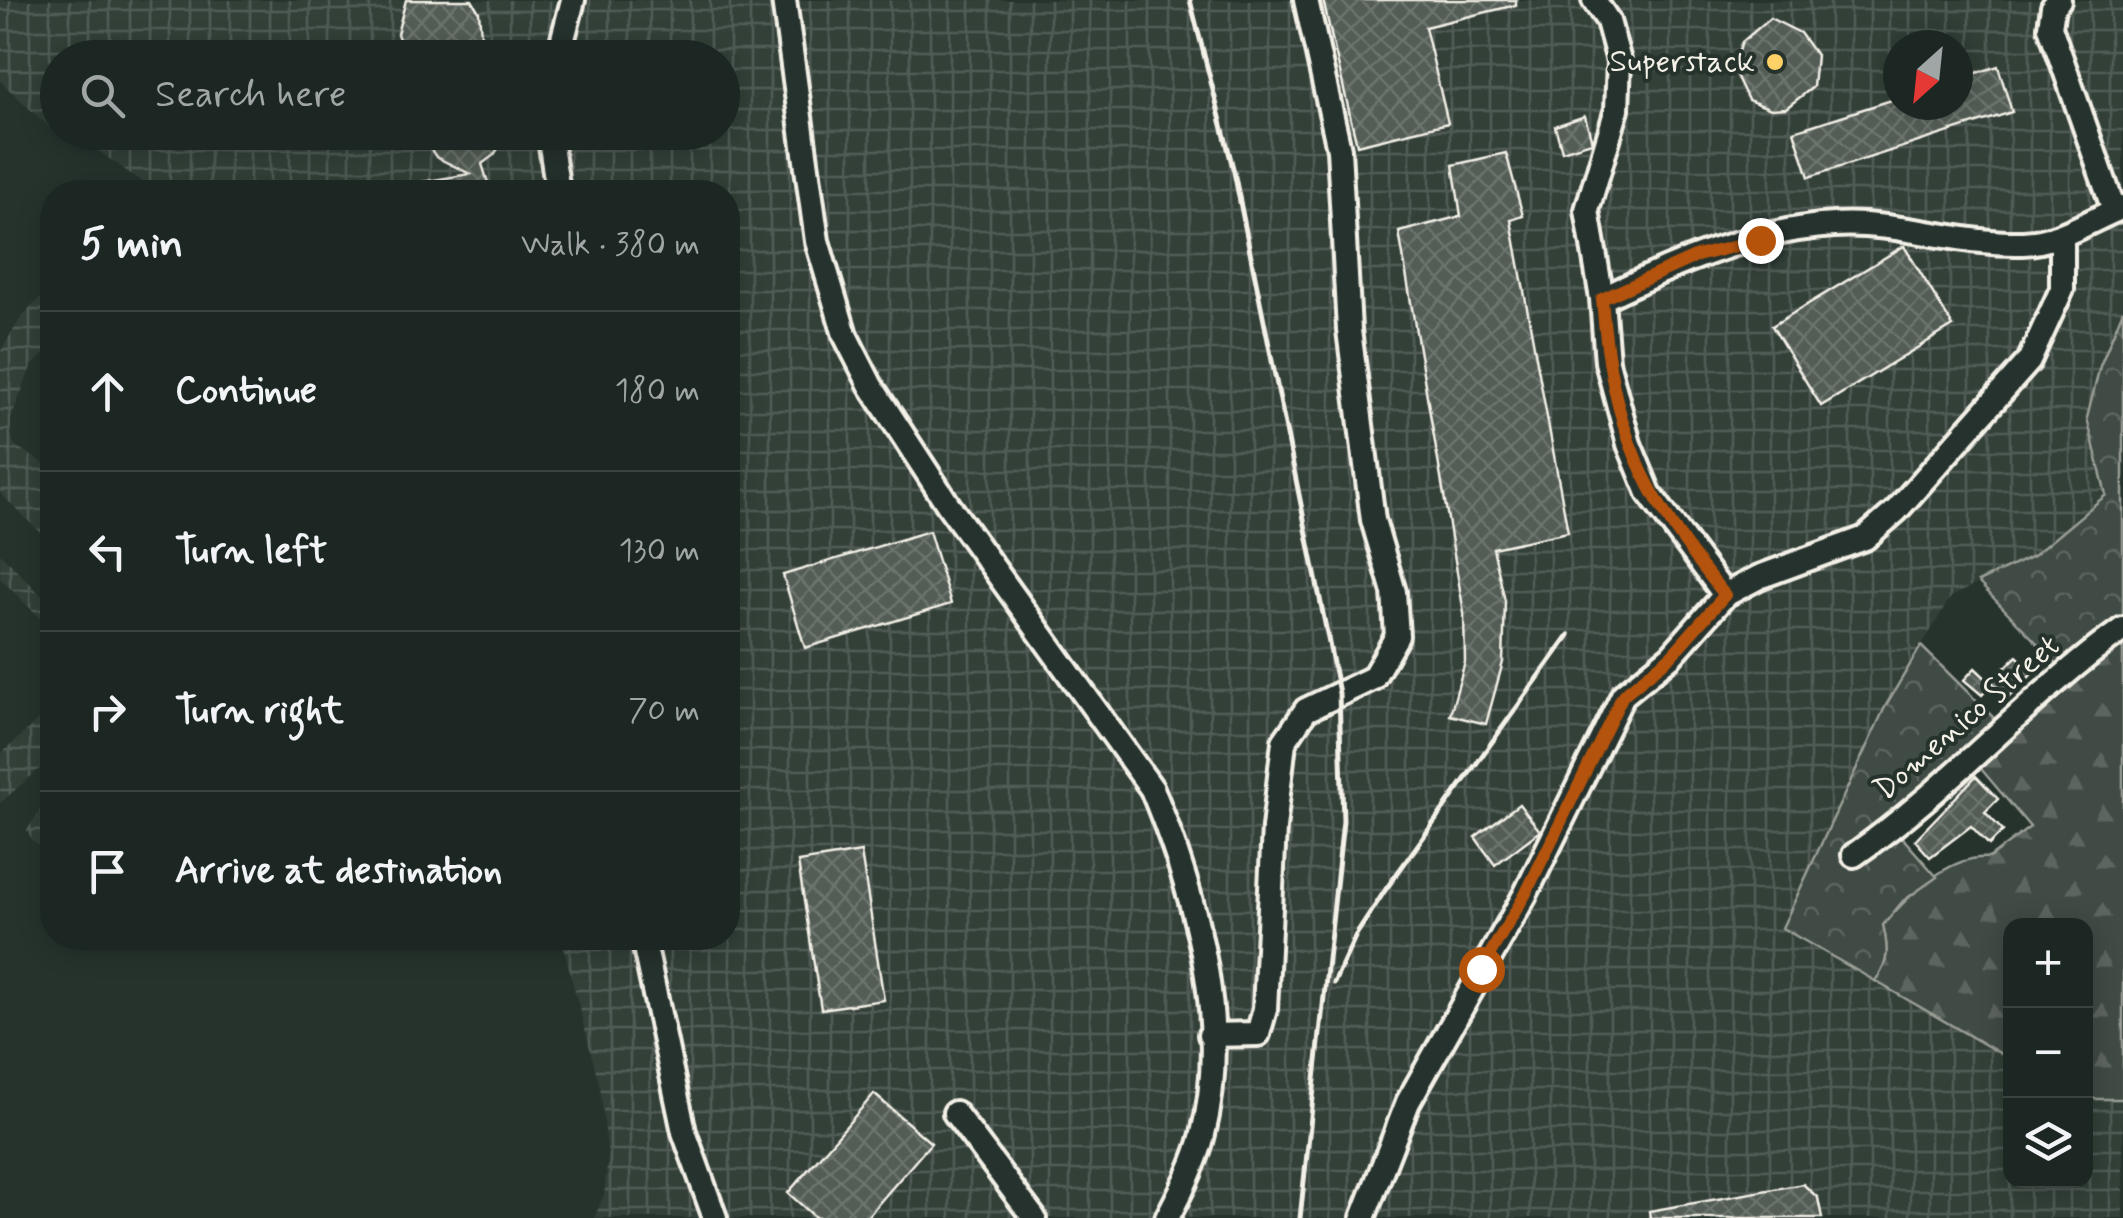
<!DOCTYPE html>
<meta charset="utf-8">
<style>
:root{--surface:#1c2622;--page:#29322f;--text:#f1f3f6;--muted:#a0a5a5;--line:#3a4340}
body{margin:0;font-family:Mynerve,sans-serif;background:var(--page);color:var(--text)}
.controls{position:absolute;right:30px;bottom:30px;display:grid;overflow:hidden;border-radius:20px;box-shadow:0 5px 25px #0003}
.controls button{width:90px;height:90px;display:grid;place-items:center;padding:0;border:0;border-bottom:2px solid var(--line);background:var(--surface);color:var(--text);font:50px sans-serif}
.compass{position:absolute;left:1883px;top:30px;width:90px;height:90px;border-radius:50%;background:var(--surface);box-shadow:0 5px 25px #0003;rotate:207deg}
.stop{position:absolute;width:30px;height:30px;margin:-22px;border:8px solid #b45309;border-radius:50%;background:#fff}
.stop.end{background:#b45309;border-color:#fff;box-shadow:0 2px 10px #0008}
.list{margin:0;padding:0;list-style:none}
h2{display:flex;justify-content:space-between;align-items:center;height:130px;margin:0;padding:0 40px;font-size:42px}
h2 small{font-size:32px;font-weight:400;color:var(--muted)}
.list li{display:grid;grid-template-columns:65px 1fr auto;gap:30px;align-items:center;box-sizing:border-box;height:160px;padding:0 40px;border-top:2px solid var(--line)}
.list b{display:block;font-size:38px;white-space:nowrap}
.list em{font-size:32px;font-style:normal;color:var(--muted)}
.icon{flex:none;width:55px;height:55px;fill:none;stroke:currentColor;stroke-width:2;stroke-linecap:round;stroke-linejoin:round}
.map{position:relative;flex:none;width:2123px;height:1218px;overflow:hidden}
.search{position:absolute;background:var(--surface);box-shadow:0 5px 25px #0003;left:40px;top:40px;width:700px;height:110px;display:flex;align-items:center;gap:25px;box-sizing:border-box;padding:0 35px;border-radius:55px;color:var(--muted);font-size:38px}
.panel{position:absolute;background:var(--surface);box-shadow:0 5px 25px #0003;left:40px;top:180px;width:700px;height:770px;border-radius:40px}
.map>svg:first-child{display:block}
</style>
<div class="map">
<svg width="2123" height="1218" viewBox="0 0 2123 1218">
<defs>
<pattern id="industrial-grid" width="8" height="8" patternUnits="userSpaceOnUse" patternTransform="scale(2.5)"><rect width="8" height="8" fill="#333f39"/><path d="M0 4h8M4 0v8" fill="none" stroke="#515b56"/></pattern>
<pattern id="forest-firs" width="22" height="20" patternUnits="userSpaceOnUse" patternTransform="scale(2.5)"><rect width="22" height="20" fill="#414b45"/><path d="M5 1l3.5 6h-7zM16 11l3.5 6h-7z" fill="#5d6560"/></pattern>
<pattern id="park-crowns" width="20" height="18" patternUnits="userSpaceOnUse" patternTransform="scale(2.5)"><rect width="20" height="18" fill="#414b45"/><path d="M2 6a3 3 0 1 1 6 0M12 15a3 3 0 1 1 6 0" fill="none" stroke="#5d6560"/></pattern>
<pattern id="building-cross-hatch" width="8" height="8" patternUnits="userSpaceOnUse" patternTransform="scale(2.5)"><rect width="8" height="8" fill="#525c55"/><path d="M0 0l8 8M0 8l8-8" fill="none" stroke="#6c746d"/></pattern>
</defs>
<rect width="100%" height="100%" fill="#26332d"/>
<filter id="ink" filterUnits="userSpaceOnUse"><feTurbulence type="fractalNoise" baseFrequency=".01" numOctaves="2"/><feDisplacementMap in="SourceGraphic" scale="20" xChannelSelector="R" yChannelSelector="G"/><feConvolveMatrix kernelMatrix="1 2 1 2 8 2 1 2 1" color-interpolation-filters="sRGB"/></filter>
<g filter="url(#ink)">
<!-- industrial -->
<path fill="url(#industrial-grid)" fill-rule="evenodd" d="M0,0H2123V310L2100,366L2087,418L2106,495L2033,556L1951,597L1886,705L1782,927L2010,1059V1180H2086V1099H2123V1218H594L604,1195L608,1157L600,1087L561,938H728V192H156L73,133L722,132V58H58L57,128L48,126L0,81ZM1898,45H1958V105H1898Z
M52,294V346L31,367L11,419V433L14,445L48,466L43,480L52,497V544L0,493V352L21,318L38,300Z
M0,553L52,606V630L0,578Z
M52,707V758L0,803V755Z
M52,792V852L33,842L27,830Z"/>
<!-- forest -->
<path fill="url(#forest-firs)" stroke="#9a9e96" stroke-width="2.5" d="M2113,634L2123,648V1099H2086V926H2010V1059L1875,981C1890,962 1888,948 1883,925C1907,897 1949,854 1989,858L2030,827L1971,757Z"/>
<!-- park -->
<path fill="url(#park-crowns)" stroke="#9a9e96" stroke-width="2.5" d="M2123,310V627L2065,672L1978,582L2033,556L2106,495L2087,418L2100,366Z
M1921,646L2003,727L1893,827L1937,877L1903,901L1883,925C1888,947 1890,962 1875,981L1782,928L1886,705Z"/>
<!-- building -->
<path fill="url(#building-cross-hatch)" stroke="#f4f1e8" stroke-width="2.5" d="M406,0H472L479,12L481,35L471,58H407L397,34Z
M1323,0H1516V5L1425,27L1448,123L1357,145Z
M1770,18L1800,33L1816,55L1813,87L1786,108L1771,109L1748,100L1733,69L1742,42Z
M1998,66L2012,112L1809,177L1794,131L1898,98V105H1958V79Z
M1585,116L1592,142L1562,151L1555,126Z
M419,132H508L494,155L482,164L491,192H403V185L470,174L436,157Z
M1506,153L1523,216L1511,220L1568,532L1493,548L1505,601L1503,662L1486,724L1450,715L1465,662L1464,613L1399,232L1461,216L1453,165Z
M1904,246L1953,326L1821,406L1772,326Z
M929,531L951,604L805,648L783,575Z
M2017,656L2033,673L2008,698L1991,681Z
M1975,668L1992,684L1982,695L1964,680Z
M1976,776L1998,799L1985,812L2003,831L1989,845L1971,826L1930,857L1915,840Z
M1519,804L1540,831L1495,865L1475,837Z
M861,852L884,1000L821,1009L798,862Z
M874,1094L931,1143L866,1218H816L788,1193Z
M1803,1184L1818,1198L1822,1218H1650L1649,1211Z"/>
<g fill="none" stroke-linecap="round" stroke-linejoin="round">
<defs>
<path id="minor" d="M784,0L817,241L845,335L871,386L949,506L1152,789C1194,891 1231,1022 1203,1134C1196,1163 1181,1191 1167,1218
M1594,0L1608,21L1619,61L1617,109L1587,210L1602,299L1607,362L1629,444L1649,493L1725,595
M2059,0L2053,7L2050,27L2114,210
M558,58L573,0
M549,132L558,192
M1602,299C1673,264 1753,230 1834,225C1898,221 1960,245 2023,243C2060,242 2090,220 2123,207
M1854,855C1951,788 2027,697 2123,629
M643,938L684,1132L715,1218
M1210,1035L1258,1034L1265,1009L1274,828L1284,742L1306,710L1373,678L1397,636L1394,592L1373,520L1349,330L1339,149L1306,0
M955,1113L1034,1218
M1363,1218L1408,1102L1525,895L1623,695L1671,656L1725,595L1759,577L1865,538L1896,511L2029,361L2062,289V236"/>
</defs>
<!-- minor casing -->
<use href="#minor" stroke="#f4f1e8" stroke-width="30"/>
<!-- minor -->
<use href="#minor" stroke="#26332d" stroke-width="22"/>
<!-- rail -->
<path stroke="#f4f1e8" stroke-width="5" d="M1190,0L1234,172L1339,693L1343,821L1300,1218
M1334,983L1356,935L1386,889L1569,635"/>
</g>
</g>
<g fill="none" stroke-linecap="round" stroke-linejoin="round" filter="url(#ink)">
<!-- route -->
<path stroke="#b45309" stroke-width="12" d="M1481,969L1525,895L1623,695L1671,656L1725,595C1642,494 1612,431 1602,299L1697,256L1760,240"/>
</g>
<!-- markers -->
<circle fill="#ffd166" stroke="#26332d" stroke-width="4" cx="1775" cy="62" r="10"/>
<g text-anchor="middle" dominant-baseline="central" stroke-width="8" stroke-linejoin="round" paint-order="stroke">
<!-- poi labels -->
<g font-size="32" fill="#f4f1e8" stroke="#26332d" text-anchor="end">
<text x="1755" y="62">Superstack</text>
</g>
<!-- street labels -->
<g font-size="32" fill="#f4f1e8" stroke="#26332d">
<text transform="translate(1967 718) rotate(-41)">Domenico Street</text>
</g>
</g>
</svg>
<div class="controls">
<button>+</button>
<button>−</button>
<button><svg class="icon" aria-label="layers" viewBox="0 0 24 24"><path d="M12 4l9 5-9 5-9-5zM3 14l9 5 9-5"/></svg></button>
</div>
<svg class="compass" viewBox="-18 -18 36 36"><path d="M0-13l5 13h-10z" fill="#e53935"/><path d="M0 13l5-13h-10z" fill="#a0a5a5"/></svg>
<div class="stop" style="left:1481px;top:969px"></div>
<div class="stop end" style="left:1760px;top:240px"></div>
<div class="search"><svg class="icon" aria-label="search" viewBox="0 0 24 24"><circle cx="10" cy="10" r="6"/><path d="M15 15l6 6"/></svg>Search here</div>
<section class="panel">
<h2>5 min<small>Walk · 380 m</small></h2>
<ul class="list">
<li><svg class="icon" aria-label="ahead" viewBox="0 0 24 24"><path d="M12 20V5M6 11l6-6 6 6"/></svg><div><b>Continue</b></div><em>180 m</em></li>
<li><svg class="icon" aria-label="left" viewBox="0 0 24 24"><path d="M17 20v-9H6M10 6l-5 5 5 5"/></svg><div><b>Turn left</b></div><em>130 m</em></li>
<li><svg class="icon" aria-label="right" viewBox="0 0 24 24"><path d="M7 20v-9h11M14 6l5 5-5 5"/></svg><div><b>Turn right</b></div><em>70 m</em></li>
<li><svg class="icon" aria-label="arrive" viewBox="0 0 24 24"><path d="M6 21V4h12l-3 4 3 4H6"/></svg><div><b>Arrive at destination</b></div></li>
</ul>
</section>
</div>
